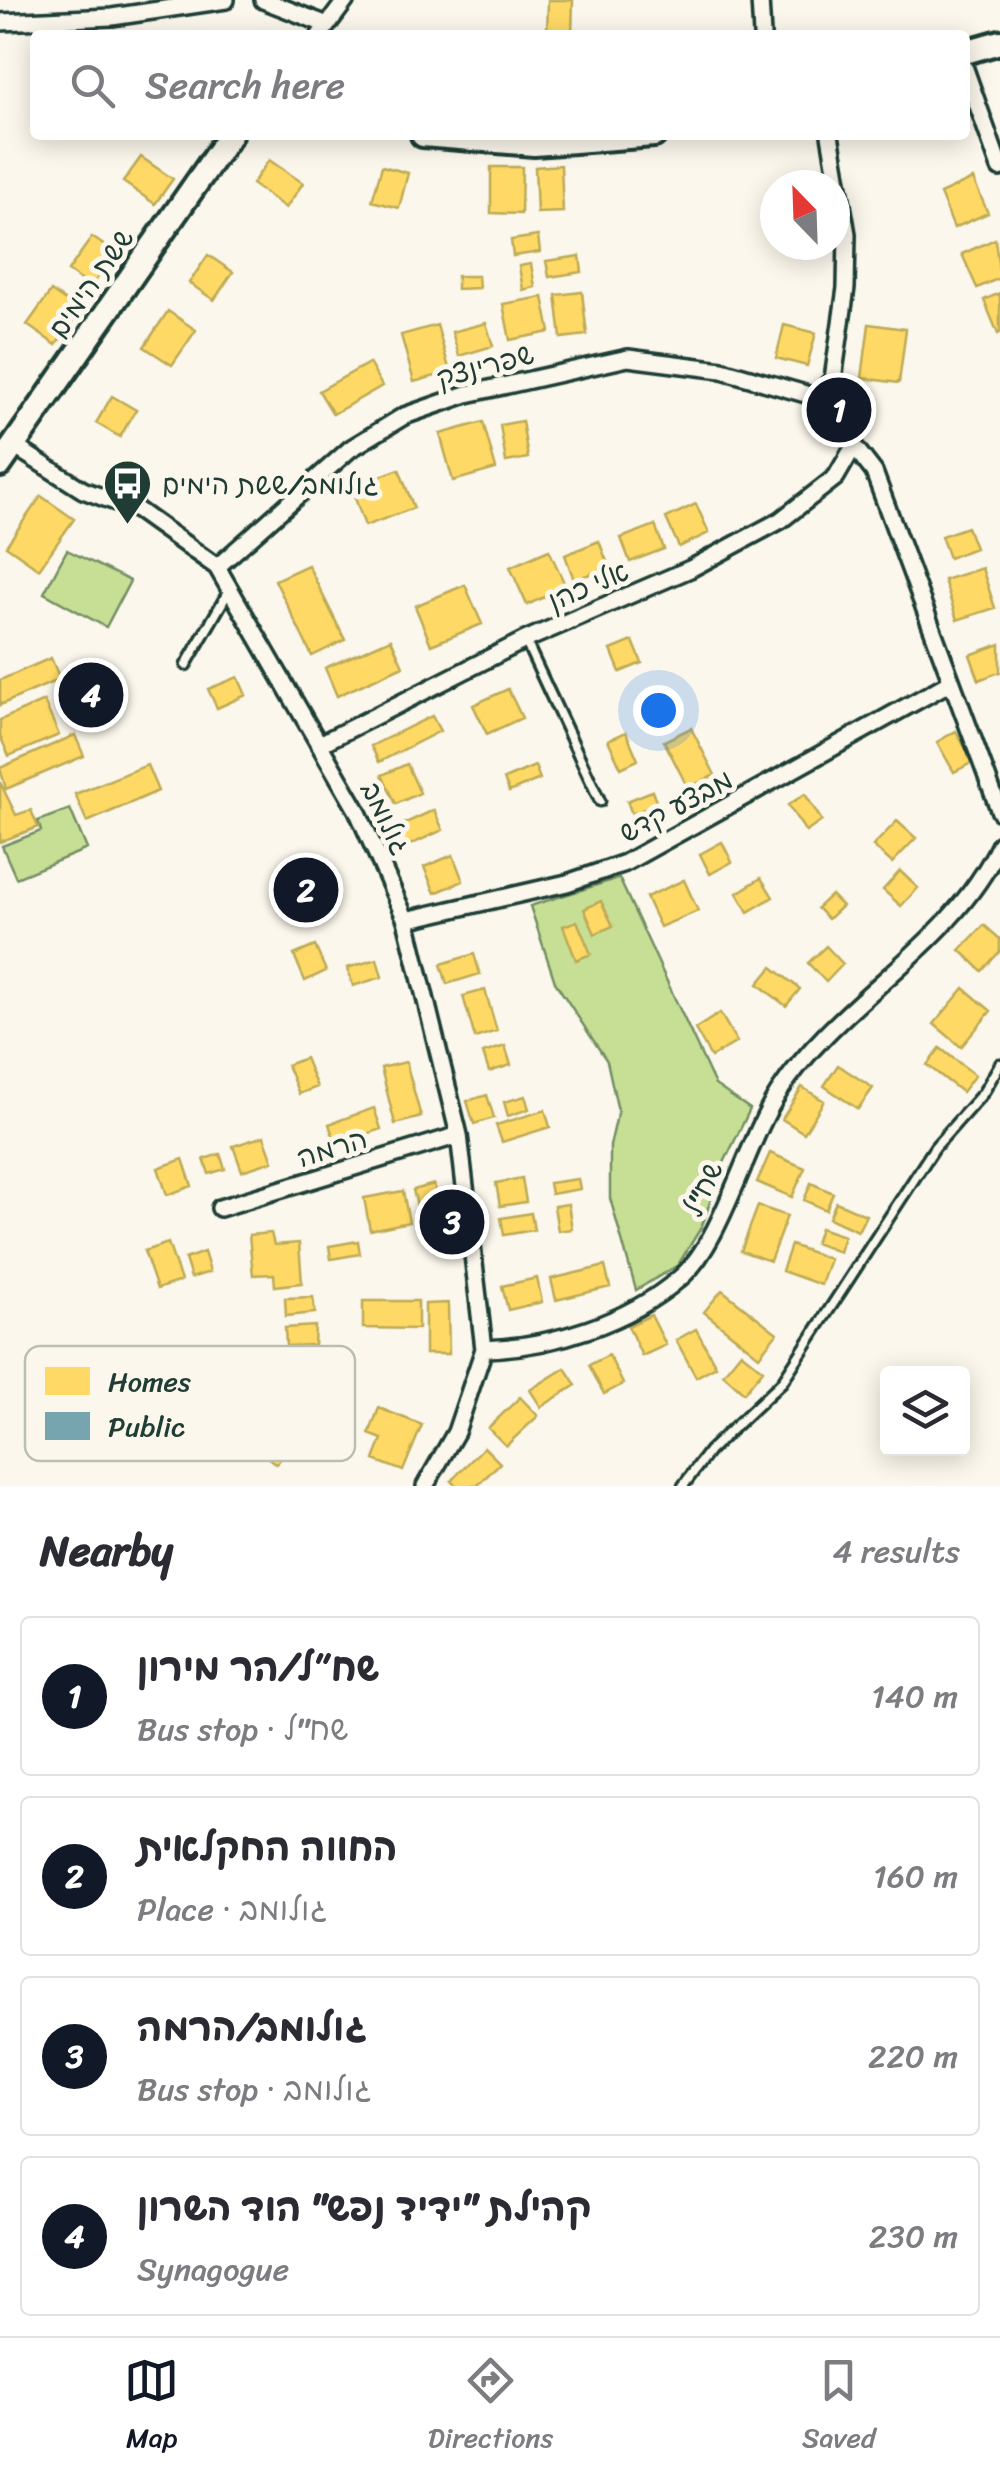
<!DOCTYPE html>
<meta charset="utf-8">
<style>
:root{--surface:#fff;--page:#f2f2f3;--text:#2b2b33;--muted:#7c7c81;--line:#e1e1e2;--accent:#111827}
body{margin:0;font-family:Sriracha,"Playpen Sans Hebrew",sans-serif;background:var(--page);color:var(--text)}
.controls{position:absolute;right:30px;bottom:30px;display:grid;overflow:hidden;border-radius:10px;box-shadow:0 5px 25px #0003}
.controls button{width:90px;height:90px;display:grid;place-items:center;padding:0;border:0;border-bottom:2px solid var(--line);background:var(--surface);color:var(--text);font:50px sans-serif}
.compass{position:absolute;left:760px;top:170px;width:90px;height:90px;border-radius:50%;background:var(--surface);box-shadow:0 5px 25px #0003;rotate:337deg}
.you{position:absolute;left:658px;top:710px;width:35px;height:35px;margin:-25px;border:8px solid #fff;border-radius:50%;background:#1a73e8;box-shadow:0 0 0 15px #1a73e833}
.badge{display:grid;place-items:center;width:65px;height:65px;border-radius:50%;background:var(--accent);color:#fff;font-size:32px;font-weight:700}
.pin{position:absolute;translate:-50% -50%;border:5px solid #fff;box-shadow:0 2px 10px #0006}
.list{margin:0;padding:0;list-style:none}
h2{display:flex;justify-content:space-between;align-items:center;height:130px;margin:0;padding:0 40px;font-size:42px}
h2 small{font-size:32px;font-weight:400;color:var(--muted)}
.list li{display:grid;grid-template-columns:65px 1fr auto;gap:30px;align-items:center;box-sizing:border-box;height:160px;margin:0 20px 20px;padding:0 20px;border:2px solid var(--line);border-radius:10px}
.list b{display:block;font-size:38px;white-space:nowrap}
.list p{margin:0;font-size:32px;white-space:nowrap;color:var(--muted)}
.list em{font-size:32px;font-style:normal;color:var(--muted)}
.icon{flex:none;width:55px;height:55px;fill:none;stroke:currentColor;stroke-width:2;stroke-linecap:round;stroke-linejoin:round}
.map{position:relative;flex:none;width:1000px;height:1486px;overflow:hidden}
.search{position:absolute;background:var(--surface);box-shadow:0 5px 25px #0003;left:30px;right:30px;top:30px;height:110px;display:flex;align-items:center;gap:25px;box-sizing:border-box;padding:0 35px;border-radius:10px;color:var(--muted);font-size:38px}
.sheet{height:850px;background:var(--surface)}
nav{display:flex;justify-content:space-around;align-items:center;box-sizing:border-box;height:140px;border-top:2px solid var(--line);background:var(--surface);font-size:28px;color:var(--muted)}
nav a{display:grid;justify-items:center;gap:5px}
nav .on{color:var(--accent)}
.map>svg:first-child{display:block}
</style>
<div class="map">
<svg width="1000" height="1486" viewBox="0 0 1000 1486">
<rect width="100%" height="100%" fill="#fbf7ec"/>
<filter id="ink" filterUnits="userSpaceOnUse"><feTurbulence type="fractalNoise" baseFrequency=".01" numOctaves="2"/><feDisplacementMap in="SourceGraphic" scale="20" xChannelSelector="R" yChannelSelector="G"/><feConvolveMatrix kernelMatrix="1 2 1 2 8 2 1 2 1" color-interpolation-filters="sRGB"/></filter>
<g filter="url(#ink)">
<!-- green -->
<path fill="#c7df95" stroke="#738e64" stroke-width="2.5" d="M67,550L130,581L106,627L44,593Z
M70,809L87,849L16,878L2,846L41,831L38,821Z
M619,878L715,1085L750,1109L721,1169L702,1226L678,1265L636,1290L610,1198V1146L618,1111L607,1061L555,982L530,906Z"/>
<!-- homes -->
<path fill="#ffd966" stroke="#bcaa57" stroke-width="2.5" d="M548,0H573L572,35H547Z
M141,157L173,179L155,204L123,182Z
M269,160L303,183L286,208L252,184Z
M561,165L563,212L537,213L535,167Z
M382,166L408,173L399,208L372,201Z
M491,167H522L521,214L491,213Z
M973,179L988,213L954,228L940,194Z
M538,236L540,252L513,256L511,240Z
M92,237L115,253L91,287L68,271Z
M995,239L1000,278L977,288L962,254Z
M208,255L233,272L214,300L189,283Z
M580,256L582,272L549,277L546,261Z
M531,264L535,287L523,290L519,266Z
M457,276H478L479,288L457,289Z
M51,291L80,311L56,345L27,325Z
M582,292L587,335L561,338L556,295Z
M1000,293V333L998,334L984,300Z
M543,297L550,332L510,340L503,304Z
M168,311L196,330L172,365L144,347Z
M486,323L493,346L459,356L452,332Z
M869,324L906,329L899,383L862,378Z
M437,325L450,372L414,382L401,335Z
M784,325L816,333L807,366L776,358Z
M369,363L382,386L333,414L319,391Z
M112,396L136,410L120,437L96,423Z
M522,421L528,458L506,462L500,425Z
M483,422L496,469L453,481L440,434Z
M399,469L414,508L365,526L351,487Z
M41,496L74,519L39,569L6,546Z
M696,504L709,533L679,547L666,518Z
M655,525L664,549L630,562L621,538Z
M967,527L975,548L949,558L941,536Z
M599,541L609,567L574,580L565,555Z
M549,550L566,587L527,605L510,567Z
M308,565L345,640L312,656L275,580Z
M982,568L995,608L957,620L944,580Z
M465,585L482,624L431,645L415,606Z
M391,639L403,666L337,696L325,668Z
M633,641L642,663L620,672L611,650Z
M1000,644V672L979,680L970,655Z
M51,658L60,679L0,705V680Z
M238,677L246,695L217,708L208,689Z
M508,689L522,718L487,734L473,705Z
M44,701L59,735L9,756L0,736V720Z
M432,716L440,731L379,762L371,746Z
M691,728L715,775L688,788L664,741Z
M956,731L973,762L954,772L937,742Z
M626,732L638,760L621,768L608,740Z
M75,735L84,756L6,789L0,768Z
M407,764L420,793L396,804L382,775Z
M147,765L158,791L87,822L75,794Z
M535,766L540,779L509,792L504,779Z
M0,782L16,815L31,810L38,827L0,842Z
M652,791L657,804L632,814L627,801Z
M805,794L822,821L806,832L788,805Z
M434,810L443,830L388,855L379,835Z
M897,821L916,838L892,863L873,846Z
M722,842L732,862L710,874L700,854Z
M453,855L463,881L435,893L424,867Z
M900,871L918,888L901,906L883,890Z
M313,876L323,896L298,907L289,885Z
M761,878L773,897L748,912L737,893Z
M684,880L698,911L660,927L646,897Z
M831,895L842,906L828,919L817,908Z
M601,901L613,926L595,934L584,909Z
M577,921L591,954L576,960L563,926Z
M984,925L1000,939V951L982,971L960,950Z
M315,946L326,971L305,981L294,955Z
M826,946L843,964L826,982L808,963Z
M474,954L480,974L447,984L441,964Z
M377,959L382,977L353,986L347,968Z
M772,967L800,989L786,1006L758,984Z
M964,988L991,1011L961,1047L934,1024Z
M485,990L497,1031L475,1038L463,996Z
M720,1013L737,1042L711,1057L695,1029Z
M505,1046L511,1065L489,1072L483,1053Z
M940,1048L975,1075L962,1092L927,1065Z
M305,1058L317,1087L299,1094L287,1065Z
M406,1062L421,1117L395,1124L381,1068Z
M838,1065L873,1088L858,1109L824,1086Z
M802,1087L824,1101L804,1133L782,1119Z
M487,1095L494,1118L474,1124L467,1101Z
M525,1096L529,1109L508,1116L504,1102Z
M374,1108L381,1129L336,1145L329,1124Z
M545,1110L550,1127L502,1142L496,1125Z
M264,1136L273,1161L242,1171L233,1146Z
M770,1153L805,1168L792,1197L757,1182Z
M220,1154L225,1169L209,1174L204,1159Z
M183,1159L192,1186L167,1195L158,1168Z
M522,1178L526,1202L500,1206L496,1183Z
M578,1179L580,1189L551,1194L549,1183Z
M811,1183L833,1193L826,1210L804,1200Z
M434,1184L442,1216L421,1222L413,1190Z
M403,1191L409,1222L370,1230L364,1198Z
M836,1202L866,1215L858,1231L829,1218Z
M568,1204L572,1229L558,1231L554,1206Z
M758,1206L787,1216L770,1261L741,1251Z
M531,1213L534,1230L504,1235L501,1218Z
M820,1228L844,1236L839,1252L815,1243Z
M271,1233L274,1245L299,1243L302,1283L275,1286L274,1274L253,1275L249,1235Z
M358,1241L360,1254L331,1259L329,1246Z
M168,1243L181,1281L157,1289L144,1251Z
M791,1245L830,1259L821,1285L782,1271Z
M204,1252L210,1272L191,1278L185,1259Z
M605,1266L610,1287L556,1300L551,1279Z
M537,1278L542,1302L508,1310L502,1286Z
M722,1290L777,1333L759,1356L704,1312Z
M313,1297L315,1313L286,1316L285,1298Z
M363,1301H418V1329L363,1328Z
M448,1303L449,1354H425V1304Z
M651,1315L666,1345L642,1356L628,1326Z
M315,1326L314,1345L286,1346L285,1328Z
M696,1329L716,1366L696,1377L676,1340Z
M741,1352L763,1370L744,1393L723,1374Z
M609,1355L623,1384L604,1394L589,1365Z
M565,1368L576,1385L541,1407L530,1390Z
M520,1397L538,1416L506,1446L488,1428Z
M379,1408L422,1425L403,1471L374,1460L382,1439L369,1434Z
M267,1424L293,1444L276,1464L251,1444Z
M484,1447L500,1463L477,1486H456L451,1481Z"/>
<!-- public -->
<path fill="#76a5af" stroke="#5c868a" stroke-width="2.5" d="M113,672L122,695L69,718L60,695Z"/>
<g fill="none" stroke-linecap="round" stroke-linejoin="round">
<defs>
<path id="lane" d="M526,642L600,801
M186,665L230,589
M683,1486L709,1451L782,1382L935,1147L983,1093L1000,1064"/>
<path id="street" d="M263,0L325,24
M760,0L762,35
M0,22L112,17L226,0
M320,35L346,0
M965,69L1000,168
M816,397L874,472L1000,812
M816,397L833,379L846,288L847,234L830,135
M14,446L83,490L137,510L217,567L357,810L406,920L459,1135L484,1349L456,1432L425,1486
M217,567L350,449L404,416L467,394L628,358L722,370L816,397
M320,744L525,640L690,569L781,520L836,477L854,446
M406,920L567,883L625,863L949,683
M220,1208L459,1135
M484,1349C551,1347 628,1323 680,1278C722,1243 746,1142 779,1092C840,998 952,947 1000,844"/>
<path id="secondary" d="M965,52L1000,42
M423,135L534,144L654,135
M0,465L230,135"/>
</defs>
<!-- lane casing -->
<use href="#lane" stroke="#1f3d34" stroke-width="15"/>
<!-- street casing -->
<use href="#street" stroke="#1f3d34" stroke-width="22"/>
<!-- secondary casing -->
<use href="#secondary" stroke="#1f3d34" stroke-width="30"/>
<!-- lane -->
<use href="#lane" stroke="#fbf7ec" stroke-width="8"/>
<!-- street -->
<use href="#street" stroke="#fbf7ec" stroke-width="15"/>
<!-- secondary -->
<use href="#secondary" stroke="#fbf7ec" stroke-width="22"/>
</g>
</g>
<!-- icons -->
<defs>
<symbol id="bus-pin" viewBox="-11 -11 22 30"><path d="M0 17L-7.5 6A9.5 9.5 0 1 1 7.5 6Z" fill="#1f3d34" stroke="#fbf7ec"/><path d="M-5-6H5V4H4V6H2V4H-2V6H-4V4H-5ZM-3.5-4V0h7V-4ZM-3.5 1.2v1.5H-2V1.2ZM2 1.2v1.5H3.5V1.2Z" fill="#fff"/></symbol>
</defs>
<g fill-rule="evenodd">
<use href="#bus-pin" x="100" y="456" width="55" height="75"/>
</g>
<g text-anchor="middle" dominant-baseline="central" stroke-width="10" stroke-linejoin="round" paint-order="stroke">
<!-- street labels -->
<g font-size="28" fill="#1f3d34" stroke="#fbf7ec">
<text transform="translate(91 283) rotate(-55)">ששת הימים</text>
<text transform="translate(485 366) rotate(-15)">שפרינצק</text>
<text transform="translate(588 586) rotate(-23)">אלי כהן</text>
<text transform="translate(676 806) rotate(-28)">מבצע קדש</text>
<text transform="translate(386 818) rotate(64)">גולומב</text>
<text transform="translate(332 1148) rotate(-17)">הרמה</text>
<text transform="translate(703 1189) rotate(-66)">שח"ל</text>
</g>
<!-- poi labels -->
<g font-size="28" fill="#1f3d34" stroke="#fbf7ec" text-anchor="start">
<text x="162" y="484">גולומב/ששת הימים</text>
</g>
</g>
<!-- legend -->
<rect x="25" y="1346" width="330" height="115" rx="15" fill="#fbf7ec" stroke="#b9bfb5" stroke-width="2.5"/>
<rect x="45" y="1367" width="45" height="28" fill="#ffd966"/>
<rect x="45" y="1412" width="45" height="28" fill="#76a5af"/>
<g font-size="28" fill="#1f3d34">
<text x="108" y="1391">Homes</text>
<text x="108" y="1436">Public</text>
</g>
</svg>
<div class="controls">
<button><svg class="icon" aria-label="layers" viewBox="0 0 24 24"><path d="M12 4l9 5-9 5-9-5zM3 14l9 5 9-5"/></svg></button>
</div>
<svg class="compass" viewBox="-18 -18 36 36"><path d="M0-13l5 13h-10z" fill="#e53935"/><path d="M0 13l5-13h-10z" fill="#7c7c81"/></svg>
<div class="you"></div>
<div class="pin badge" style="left:839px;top:410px">1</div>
<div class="pin badge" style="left:306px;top:890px">2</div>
<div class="pin badge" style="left:452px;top:1222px">3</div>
<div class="pin badge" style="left:91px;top:695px">4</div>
<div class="search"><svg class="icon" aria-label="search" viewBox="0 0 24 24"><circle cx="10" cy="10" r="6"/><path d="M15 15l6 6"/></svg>Search here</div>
</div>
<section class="sheet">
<h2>Nearby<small>4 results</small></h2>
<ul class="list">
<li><span class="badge">1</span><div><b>שח״ל/הר מירון</b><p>Bus stop · שח&quot;ל</p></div><em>140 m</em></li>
<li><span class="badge">2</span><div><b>החווה החקלאית</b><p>Place · גולומב</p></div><em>160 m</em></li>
<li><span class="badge">3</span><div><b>גולומב/הרמה</b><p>Bus stop · גולומב</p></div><em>220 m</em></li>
<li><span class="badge">4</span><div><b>קהילת &quot;ידיד נפש&quot; הוד השרון</b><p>Synagogue</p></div><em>230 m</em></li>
</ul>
</section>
<nav>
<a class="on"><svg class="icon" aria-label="map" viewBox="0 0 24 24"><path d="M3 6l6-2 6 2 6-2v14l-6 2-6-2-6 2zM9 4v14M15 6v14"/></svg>Map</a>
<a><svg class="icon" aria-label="directions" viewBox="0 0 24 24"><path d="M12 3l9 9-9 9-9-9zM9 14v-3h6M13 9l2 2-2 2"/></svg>Directions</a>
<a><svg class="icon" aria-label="saved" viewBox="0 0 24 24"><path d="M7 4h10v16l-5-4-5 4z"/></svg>Saved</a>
</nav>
